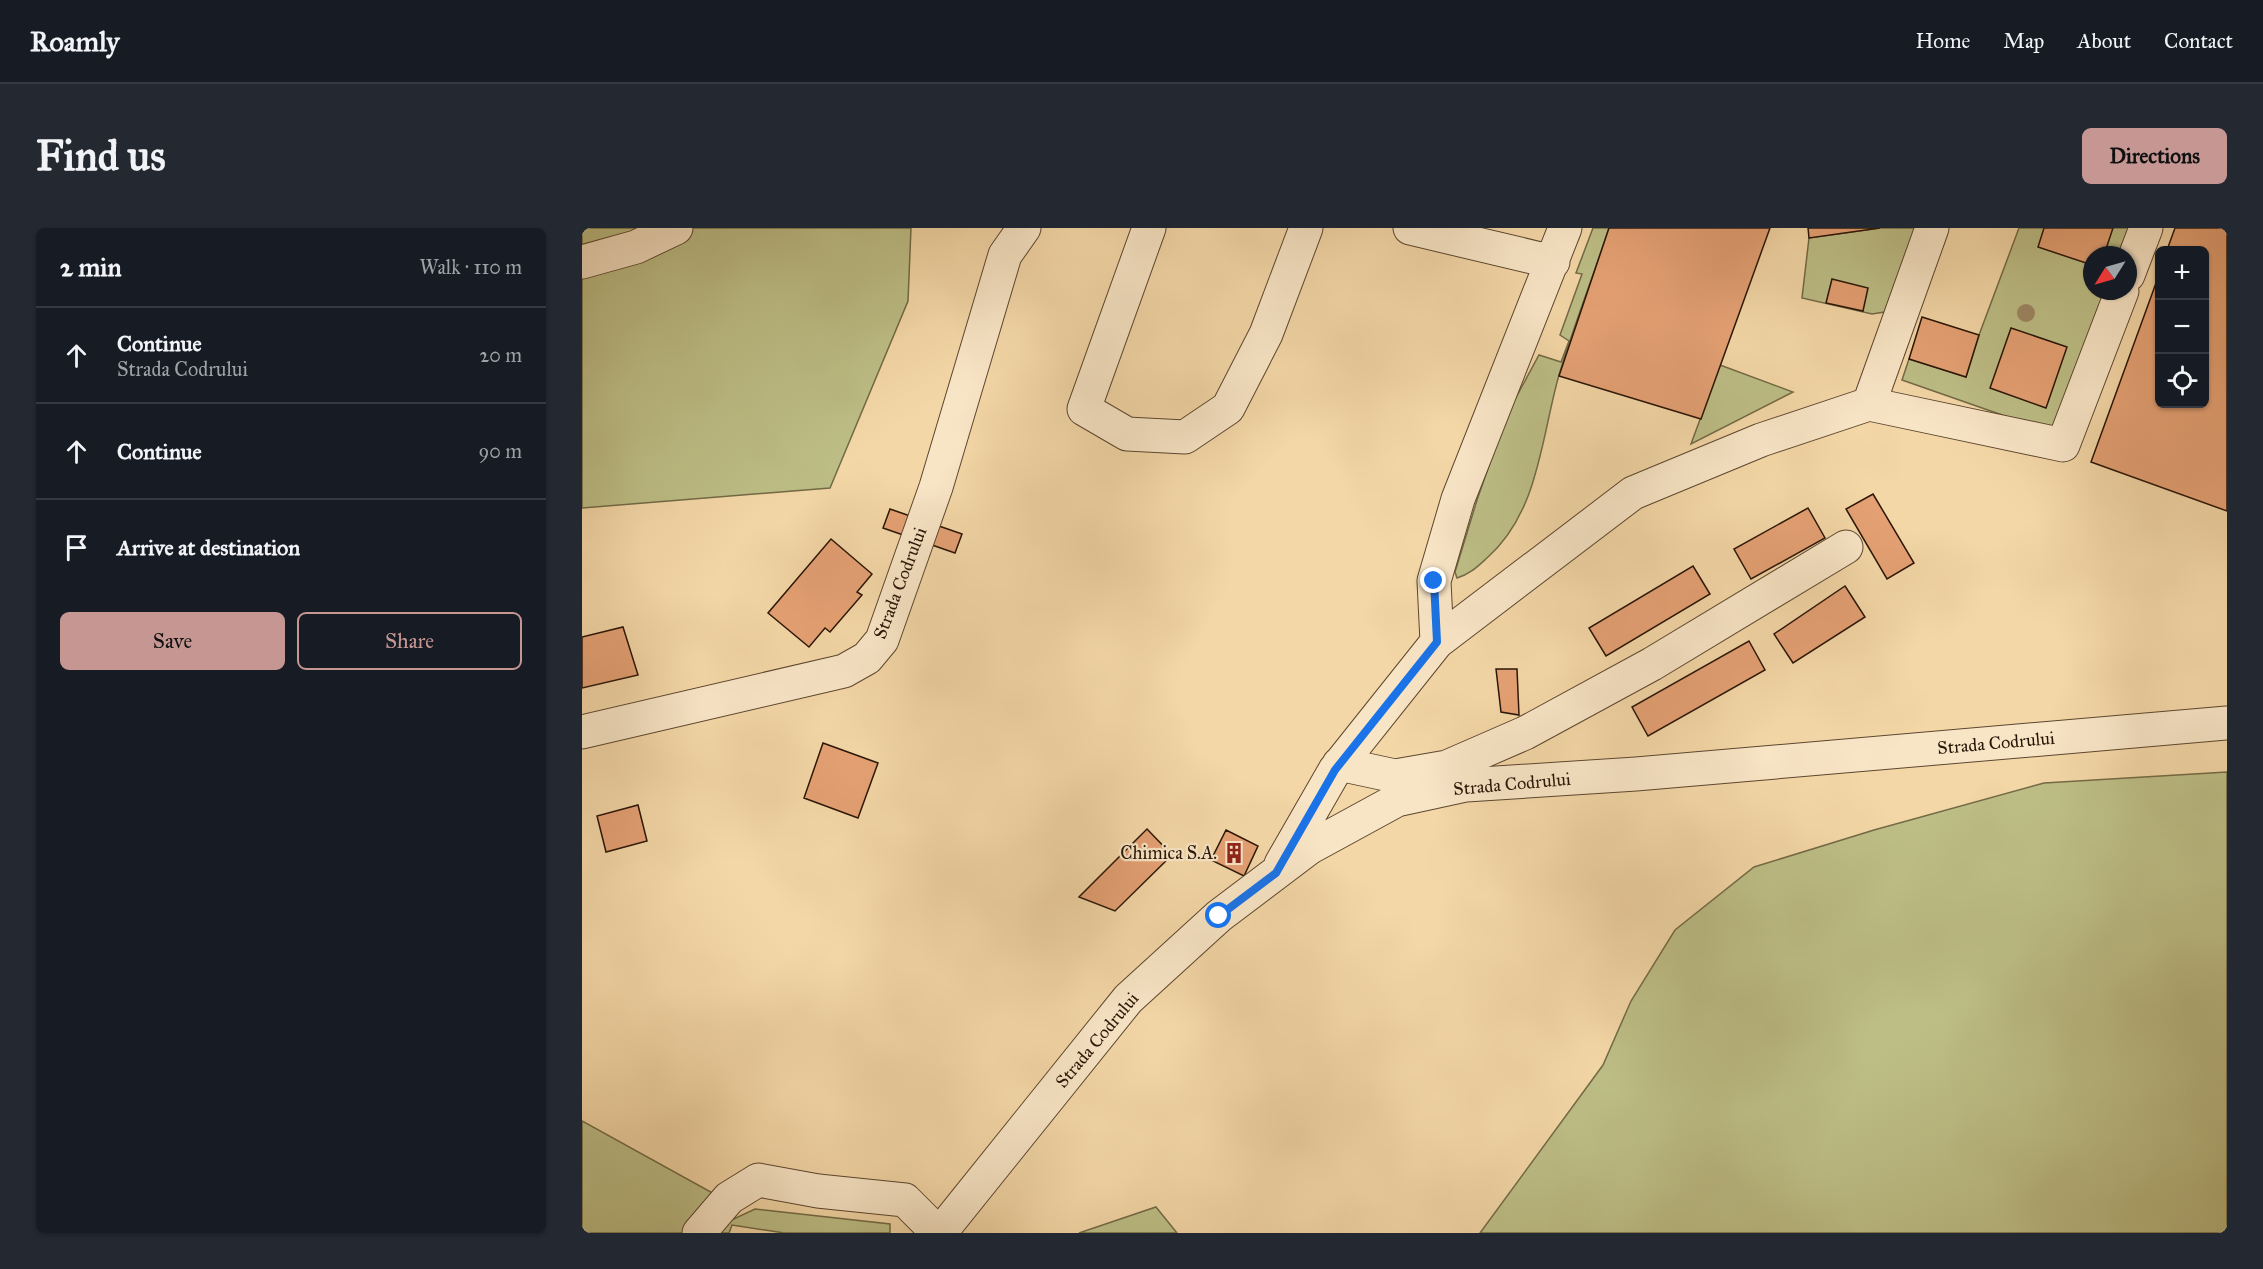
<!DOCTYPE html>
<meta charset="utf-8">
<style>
:root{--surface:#171b24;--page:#242831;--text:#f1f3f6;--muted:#9ea1a6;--line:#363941;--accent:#c59692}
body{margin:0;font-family:"IM FELL Great Primer",serif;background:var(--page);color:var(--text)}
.controls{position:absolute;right:18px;top:18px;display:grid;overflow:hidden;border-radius:9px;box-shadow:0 2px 4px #0004}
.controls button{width:54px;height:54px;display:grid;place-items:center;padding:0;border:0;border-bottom:2px solid var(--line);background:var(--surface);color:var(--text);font:30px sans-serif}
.compass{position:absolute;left:1501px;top:18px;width:54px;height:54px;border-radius:50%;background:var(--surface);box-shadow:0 2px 4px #0004;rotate:233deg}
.stop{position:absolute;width:18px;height:18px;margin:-14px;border:4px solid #1a73e8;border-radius:50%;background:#fff}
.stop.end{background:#1a73e8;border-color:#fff;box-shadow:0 2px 6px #0008}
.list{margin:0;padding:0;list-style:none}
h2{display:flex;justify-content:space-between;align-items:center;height:78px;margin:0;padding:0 24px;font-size:26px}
h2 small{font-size:20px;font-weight:400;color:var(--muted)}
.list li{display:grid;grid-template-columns:39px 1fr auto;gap:18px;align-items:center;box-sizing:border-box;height:96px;padding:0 24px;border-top:2px solid var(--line)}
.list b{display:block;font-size:22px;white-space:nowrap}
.list p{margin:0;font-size:20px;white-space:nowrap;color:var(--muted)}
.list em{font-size:20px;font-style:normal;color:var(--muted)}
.actions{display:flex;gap:12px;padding:18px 24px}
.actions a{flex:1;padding:14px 0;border:2px solid var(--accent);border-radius:9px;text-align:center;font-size:21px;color:var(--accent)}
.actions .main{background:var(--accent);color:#111}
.icon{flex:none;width:33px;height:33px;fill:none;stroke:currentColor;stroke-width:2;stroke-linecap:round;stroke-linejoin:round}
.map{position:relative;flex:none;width:1645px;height:1005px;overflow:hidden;border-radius:9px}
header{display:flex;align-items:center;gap:36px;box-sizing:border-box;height:84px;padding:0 30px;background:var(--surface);border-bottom:2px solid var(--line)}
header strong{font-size:28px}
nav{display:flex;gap:33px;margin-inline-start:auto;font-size:21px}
.intro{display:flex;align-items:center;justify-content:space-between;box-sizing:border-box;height:144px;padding:0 36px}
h1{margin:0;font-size:42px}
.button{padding:15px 27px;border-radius:9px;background:var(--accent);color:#111;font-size:21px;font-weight:700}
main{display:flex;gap:36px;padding:0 36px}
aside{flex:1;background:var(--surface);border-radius:9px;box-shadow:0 2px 4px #0004}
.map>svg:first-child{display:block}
</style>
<header>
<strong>Roamly</strong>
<nav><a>Home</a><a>Map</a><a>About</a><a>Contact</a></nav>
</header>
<div class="intro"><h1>Find us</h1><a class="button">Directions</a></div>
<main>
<aside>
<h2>2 min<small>Walk · 110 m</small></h2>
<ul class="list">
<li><svg class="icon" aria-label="ahead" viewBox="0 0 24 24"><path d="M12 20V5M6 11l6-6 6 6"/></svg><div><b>Continue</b><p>Strada Codrului</p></div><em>20 m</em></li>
<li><svg class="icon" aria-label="ahead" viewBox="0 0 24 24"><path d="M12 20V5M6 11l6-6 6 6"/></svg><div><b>Continue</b></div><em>90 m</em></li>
<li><svg class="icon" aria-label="arrive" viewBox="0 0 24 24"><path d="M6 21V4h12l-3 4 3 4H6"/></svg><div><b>Arrive at destination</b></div></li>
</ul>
<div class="actions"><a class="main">Save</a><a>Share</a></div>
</aside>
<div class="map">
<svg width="1645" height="1005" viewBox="0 0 1645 1005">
<rect width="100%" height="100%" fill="#f4d7a7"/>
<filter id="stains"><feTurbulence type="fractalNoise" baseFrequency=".00333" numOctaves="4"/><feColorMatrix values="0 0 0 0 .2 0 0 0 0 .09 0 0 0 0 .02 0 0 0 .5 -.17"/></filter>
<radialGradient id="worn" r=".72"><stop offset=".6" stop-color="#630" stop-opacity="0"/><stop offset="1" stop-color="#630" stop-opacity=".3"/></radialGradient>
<!-- green -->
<path fill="#bdbe86" stroke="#736a46" stroke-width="1.5" d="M0,0H329L326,73L248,260L0,280Z
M1011,0H1027C1011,49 992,97 977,147C959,210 957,284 905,330C895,339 888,346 875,350L873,344L895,272L925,186L957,127L979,134L987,113L978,107L1000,46L994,45Z
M1298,0H1334L1309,83L1290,86L1220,70L1227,10Z
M1437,0H1552L1543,27H1510V63H1531L1482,195L1466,203L1320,152L1327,131L1384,149L1397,107Z
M1138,137L1211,164L1109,216Z
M1645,544V1005H898L1021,837L1049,773L1093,702L1172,639L1292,602L1462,555Z
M0,893L136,968L110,1005H0Z
M574,979L595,1005H497Z
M173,981L308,996V1005H202L150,997L147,1005H138L143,995Z"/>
<!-- building -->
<path fill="#e5a174" stroke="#291507" stroke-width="1.5" d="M1027,0H1188L1119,191L977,148Z
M1226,0H1298L1227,10Z
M1462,0H1531L1522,27H1510V37L1456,19Z
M1593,0H1645V283L1509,234L1578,44V176H1622V22H1585Z
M1250,51L1286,60L1281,83L1244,75Z
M1340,89L1397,107L1384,149L1327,131Z
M1429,100L1485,119L1464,180L1408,160Z
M1291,266L1332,335L1305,351L1264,281Z
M1226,280L1243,310L1169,351L1152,321Z
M308,281L380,306L373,325L301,300Z
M249,311L290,346L275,364L280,367L248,404L243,400L227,419L186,385Z
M1111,338L1128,366L1024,428L1007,400Z
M1263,358L1283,389L1211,435L1192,406Z
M41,399L56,447L0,460V409Z
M1167,413L1183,442L1066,508L1050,479Z
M914,441H935L937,487L919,484Z
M241,515L296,535L276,590L222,570Z
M56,577L65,613L24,624L15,588Z
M565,601L590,627L533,683L497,669Z
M644,602L676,618L662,648L629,632Z"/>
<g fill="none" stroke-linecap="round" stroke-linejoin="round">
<defs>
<path id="minor" d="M567,0L502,181L545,206L603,209L646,180L684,106L724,0
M828,0L971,34
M0,34L54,19L94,0
M1546,47L1564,0
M1287,176L1481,217L1540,63
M855,414L852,353L876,271L983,0
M0,504L262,443L285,430L300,412L354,259L423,27L442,0
M757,536L813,548L865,539L943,505L1070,436L1264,319
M699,636L753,542L855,414L1051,265L1179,212L1287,176L1350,0
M117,1005L147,970L176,952L236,963L323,972L356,1005
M358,1005L546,771L637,688L727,620L815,572L884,557L1054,546L1645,495"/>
</defs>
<!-- minor casing -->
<use href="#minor" stroke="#5c462f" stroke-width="35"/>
<!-- minor -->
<use href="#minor" stroke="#f8e5c6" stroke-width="33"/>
</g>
<!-- trees -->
<circle fill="#9d8864" cx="1444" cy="85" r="9"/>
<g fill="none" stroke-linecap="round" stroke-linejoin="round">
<!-- route -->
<path stroke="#1a73e8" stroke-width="8" d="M637,688L694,645L753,542L855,414L852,353"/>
</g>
<!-- icons -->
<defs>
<symbol id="building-bare" viewBox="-9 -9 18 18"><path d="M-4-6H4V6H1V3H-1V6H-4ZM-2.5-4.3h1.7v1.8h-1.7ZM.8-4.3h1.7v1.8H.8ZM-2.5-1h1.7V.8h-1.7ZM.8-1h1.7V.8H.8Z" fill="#8f2418" stroke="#f8e5c6" stroke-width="2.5" paint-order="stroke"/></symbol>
</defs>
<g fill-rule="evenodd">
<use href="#building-bare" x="637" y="610" width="30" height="30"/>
</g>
<g text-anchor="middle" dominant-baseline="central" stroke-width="4.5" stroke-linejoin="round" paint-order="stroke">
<!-- street labels -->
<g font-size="18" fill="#291507" stroke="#f8e5c6">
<text transform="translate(318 355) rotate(-69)">Strada Codrului</text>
<text transform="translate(1414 515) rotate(-5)">Strada Codrului</text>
<text transform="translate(930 556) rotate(-5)">Strada Codrului</text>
<text transform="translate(515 812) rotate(-50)">Strada Codrului</text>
</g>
<!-- poi labels -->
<g font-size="18" fill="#291507" stroke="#f8e5c6" text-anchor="end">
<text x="635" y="625">Chimica S.A.</text>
</g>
</g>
<rect width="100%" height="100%" filter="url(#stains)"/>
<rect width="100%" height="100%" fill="url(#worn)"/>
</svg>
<div class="controls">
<button>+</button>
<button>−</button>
<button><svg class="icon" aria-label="locate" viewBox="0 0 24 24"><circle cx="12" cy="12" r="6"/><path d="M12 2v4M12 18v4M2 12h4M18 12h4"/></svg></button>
</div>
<svg class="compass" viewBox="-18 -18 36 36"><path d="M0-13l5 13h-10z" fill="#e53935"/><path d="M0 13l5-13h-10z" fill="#9ea1a6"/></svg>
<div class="stop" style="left:637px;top:688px"></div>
<div class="stop end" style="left:852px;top:353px"></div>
</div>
</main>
